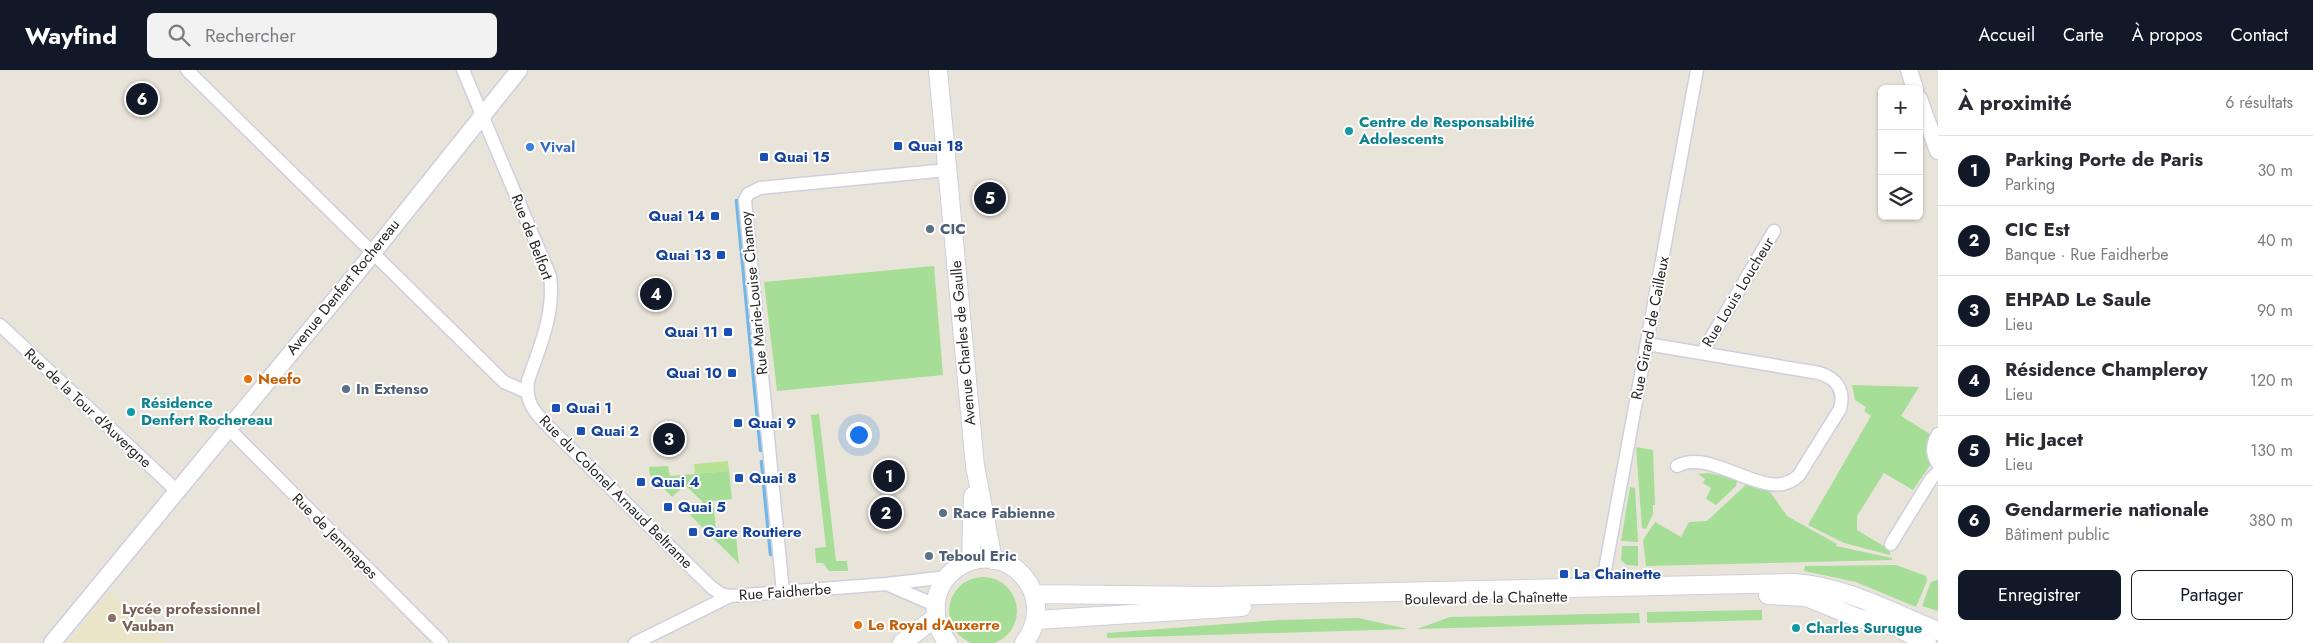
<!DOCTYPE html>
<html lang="fr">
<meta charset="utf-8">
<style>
:root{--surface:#fff;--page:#f2f2f3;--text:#2b2b33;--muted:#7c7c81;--line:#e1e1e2;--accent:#111827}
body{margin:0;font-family:Jost,sans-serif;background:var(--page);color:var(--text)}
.controls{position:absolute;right:15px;top:15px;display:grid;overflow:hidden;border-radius:8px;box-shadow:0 1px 4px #0004}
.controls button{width:45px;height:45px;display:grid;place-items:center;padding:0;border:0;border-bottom:1px solid var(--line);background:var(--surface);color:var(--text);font:25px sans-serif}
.you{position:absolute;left:858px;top:364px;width:18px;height:18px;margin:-12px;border:4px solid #fff;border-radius:50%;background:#1a73e8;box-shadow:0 0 0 8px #1a73e833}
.badge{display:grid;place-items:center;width:32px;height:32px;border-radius:50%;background:var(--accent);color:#fff;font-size:16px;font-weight:700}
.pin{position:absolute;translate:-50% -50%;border:2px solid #fff;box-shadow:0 1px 5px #0006}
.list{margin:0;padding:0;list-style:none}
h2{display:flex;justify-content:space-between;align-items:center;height:65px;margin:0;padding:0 20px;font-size:21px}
h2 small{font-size:16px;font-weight:400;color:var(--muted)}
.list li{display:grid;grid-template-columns:32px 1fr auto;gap:15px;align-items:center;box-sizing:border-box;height:70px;padding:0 20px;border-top:1px solid var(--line)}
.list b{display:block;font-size:19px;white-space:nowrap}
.list p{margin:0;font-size:16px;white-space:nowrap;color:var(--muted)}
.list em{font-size:16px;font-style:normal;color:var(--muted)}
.actions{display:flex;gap:10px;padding:15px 20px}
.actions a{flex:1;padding:11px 0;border:1px solid var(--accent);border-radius:8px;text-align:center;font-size:18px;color:var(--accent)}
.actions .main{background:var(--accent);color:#fff}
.icon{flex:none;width:28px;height:28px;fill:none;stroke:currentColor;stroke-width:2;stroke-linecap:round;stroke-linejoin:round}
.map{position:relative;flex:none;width:1938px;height:573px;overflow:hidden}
header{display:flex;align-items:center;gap:30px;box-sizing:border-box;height:70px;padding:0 25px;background:var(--accent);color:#fff}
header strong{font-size:24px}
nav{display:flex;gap:28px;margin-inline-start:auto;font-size:18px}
.search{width:350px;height:45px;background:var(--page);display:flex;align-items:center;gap:12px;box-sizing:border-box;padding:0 18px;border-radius:8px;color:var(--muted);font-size:19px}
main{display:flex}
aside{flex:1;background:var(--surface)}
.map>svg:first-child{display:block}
</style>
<header>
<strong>Wayfind</strong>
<div class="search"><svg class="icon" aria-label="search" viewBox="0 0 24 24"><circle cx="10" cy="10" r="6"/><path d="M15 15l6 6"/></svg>Rechercher</div>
<nav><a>Accueil</a><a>Carte</a><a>À propos</a><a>Contact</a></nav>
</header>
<main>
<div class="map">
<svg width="1938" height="573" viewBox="0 0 1938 573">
<rect width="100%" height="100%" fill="#e9e4d9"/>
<!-- education -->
<path fill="#eae4c8" d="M109,522L166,573H67Z"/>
<!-- green -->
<path fill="#a6dd97" d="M934,196L943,305L777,321L764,212Z
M1852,315L1919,317L1901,346L1930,364L1926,381L1931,394L1913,420L1884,403L1857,446V460L1890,480V485L1844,473L1808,455L1871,346L1864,341L1866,337L1855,330Z
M819,344L836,491H847L848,501H829L823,493H816L815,478L826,477L811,345Z
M1636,377L1653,380L1655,435H1653V444L1646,459L1642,458Z
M668,396L670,406L729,401L732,429L713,431L717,468L736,466L739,494L690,445L703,432L685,415L672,427L650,405L649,397Z
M1708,403L1732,408L1737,412L1736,416L1716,435L1706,429L1711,418L1703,413L1705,409L1698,404Z
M1749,412L1768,419L1787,446L1837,474L1836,476L1892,488V490L1646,496L1643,470L1655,452L1681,467L1689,452L1707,451Z
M1630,417L1635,418L1638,472L1621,471Z
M1622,476H1638V496L1627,495L1621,490Z
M1896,495L1926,506L1927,511L1916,537L1856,512L1804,501L1805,496Z
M949 541a34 34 0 1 1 68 0a34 34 0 1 1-68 0Z
M1937,510H1938V541L1922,536L1931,512Z
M1762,540V550L1647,553V542Z
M1639,543L1640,553L1417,559L1450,547Z
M1358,548L1408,559L1107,568V563L1279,550Z"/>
<!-- pitch -->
<path fill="#b7e493" d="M728,391L729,401L695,404L694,394Z"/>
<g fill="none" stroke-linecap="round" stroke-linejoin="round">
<!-- stream -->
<path stroke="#70b7e7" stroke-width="4.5" d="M737,131L761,380
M762,392L771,484"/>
<defs>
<path id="minor" d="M187,0L504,312L527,322
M463,0L550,206C555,243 540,276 528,311C525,333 535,343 550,358L711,517L721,524L730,526
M0,255L177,421
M1647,274L1819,303C1837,308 1845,321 1840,339L1799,405C1768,437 1714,376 1677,396
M1702,283L1774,161
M228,358L442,573
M1938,364C1932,374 1931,384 1938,394
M1891,474L1931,409L1938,402
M889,515L935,535
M1602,516L1697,0
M783,522L745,130L748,124L760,118L947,100
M635,573L730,526L887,514L947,507"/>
<path id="tertiary" d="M1909,0L1915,19
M1919,29L1938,81
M52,573L356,204L519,0"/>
<path id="secondary" d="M938,0L975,396L993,490
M971,491L973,426
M1034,524L1212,526L1794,513C1847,517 1890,542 1938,561
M1768,525L1806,527L1858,548L1897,557L1927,573
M1036,550L1242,537
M902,573L936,547
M948,573C937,559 933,544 937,526C940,515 947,505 957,498C1006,465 1061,526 1024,573"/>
</defs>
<!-- minor casing -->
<use href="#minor" stroke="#cecfdf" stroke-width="15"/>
<!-- tertiary casing -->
<use href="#tertiary" stroke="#cecfdf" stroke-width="19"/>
<!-- secondary casing -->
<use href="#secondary" stroke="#cecfdf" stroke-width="20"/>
<!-- minor -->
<use href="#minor" stroke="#fff" stroke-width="12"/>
<!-- tertiary -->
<use href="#tertiary" stroke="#fff" stroke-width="16"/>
<!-- secondary -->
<use href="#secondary" stroke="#fff" stroke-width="18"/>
</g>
<!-- markers -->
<g fill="#0f9aa8" stroke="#fff" stroke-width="2">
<circle cx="1349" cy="61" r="5"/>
<circle cx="131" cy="342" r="5"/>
<circle cx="1796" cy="558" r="5"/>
</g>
<g fill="#1a4fb4" stroke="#fff" stroke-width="2">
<rect x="893" y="71" width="10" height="10" rx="2.5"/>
<rect x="759" y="82" width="10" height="10" rx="2.5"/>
<rect x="710" y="141" width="10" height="10" rx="2.5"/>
<rect x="716" y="180" width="10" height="10" rx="2.5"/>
<rect x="723" y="257" width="10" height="10" rx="2.5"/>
<rect x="727" y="298" width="10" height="10" rx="2.5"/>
<rect x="551" y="333" width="10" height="10" rx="2.5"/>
<rect x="733" y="348" width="10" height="10" rx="2.5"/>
<rect x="576" y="356" width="10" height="10" rx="2.5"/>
<rect x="734" y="403" width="10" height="10" rx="2.5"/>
<rect x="636" y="407" width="10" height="10" rx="2.5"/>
<rect x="663" y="432" width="10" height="10" rx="2.5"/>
<rect x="688" y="457" width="10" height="10" rx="2.5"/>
<rect x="1559" y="499" width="10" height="10" rx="2.5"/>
</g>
<circle fill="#3f7fe0" stroke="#fff" stroke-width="2" cx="530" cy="77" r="5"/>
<g fill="#5c6f8a" stroke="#fff" stroke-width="2">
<circle cx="930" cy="159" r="5"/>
<circle cx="346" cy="319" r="5"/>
<circle cx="943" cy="443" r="5"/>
<circle cx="929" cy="486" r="5"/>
</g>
<g fill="#e8710a" stroke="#fff" stroke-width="2">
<circle cx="248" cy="309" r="5"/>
<circle cx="858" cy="555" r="5"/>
</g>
<circle fill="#8d6e63" stroke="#fff" stroke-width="2" cx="112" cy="548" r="5"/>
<g text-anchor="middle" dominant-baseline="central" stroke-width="4" stroke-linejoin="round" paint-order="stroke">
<!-- culture labels -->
<g font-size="15" font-weight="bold" fill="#0d838f" stroke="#fff" text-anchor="start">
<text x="1359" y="52">Centre de Responsabilité<tspan x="1359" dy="17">Adolescents</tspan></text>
<text x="141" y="333">Résidence<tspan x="141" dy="17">Denfert Rochereau</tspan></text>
<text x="1806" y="558">Charles Surugue</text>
</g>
<!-- transit labels -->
<g font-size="15" font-weight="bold" fill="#164399" stroke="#fff" text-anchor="start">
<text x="908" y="76">Quai 18</text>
<text x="774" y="87">Quai 15</text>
<text x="705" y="146" text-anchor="end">Quai 14</text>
<text x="711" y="185" text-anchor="end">Quai 13</text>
<text x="718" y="262" text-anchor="end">Quai 11</text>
<text x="722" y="303" text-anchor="end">Quai 10</text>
<text x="566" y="338">Quai 1</text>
<text x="748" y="353">Quai 9</text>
<text x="591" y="361">Quai 2</text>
<text x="749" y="408">Quai 8</text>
<text x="651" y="412">Quai 4</text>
<text x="678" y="437">Quai 5</text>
<text x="703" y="462">Gare Routiere</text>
<text x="1574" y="504">La Chainette</text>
</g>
<!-- shop labels -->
<g font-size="15" font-weight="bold" fill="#366cbe" stroke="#fff" text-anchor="start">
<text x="540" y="77">Vival</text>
</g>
<!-- service labels -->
<g font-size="15" font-weight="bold" fill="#4e5e75" stroke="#fff" text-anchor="start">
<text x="940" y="159">CIC</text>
<text x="356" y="319">In Extenso</text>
<text x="953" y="443">Race Fabienne</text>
<text x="939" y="486">Teboul Eric</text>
</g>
<!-- street labels -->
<g font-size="15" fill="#272727" stroke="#fff">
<text transform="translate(532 167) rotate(69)">Rue de Belfort</text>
<text transform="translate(343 217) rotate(-51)">Avenue Denfert Rochereau</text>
<text transform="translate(1738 222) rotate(-59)">Rue Louis Loucheur</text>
<text transform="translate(754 223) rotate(-96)">Rue Marie-Louise Chamoy</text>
<text transform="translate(1650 258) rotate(-79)">Rue Girard de Cailleux</text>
<text transform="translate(963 273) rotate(-95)">Avenue Charles de Gaulle</text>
<text transform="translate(88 338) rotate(43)">Rue de la Tour d'Auvergne</text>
<text transform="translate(616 422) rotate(45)">Rue du Colonel Arnaud Beltrame</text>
<text transform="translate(335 466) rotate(45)">Rue de Jemmapes</text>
<text transform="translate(785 522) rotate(-4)">Rue Faidherbe</text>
<text transform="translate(1486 528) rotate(-1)">Boulevard de la Chaînette</text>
</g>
<!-- food labels -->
<g font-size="15" font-weight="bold" fill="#c56008" stroke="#fff" text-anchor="start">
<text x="258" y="309">Neefo</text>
<text x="868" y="555">Le Royal d'Auxerre</text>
</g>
<!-- education labels -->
<g font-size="15" font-weight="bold" fill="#785e54" stroke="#fff" text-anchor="start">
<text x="122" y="539">Lycée professionnel<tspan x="122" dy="17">Vauban</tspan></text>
</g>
</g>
</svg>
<div class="controls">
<button>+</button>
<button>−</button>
<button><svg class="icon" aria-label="layers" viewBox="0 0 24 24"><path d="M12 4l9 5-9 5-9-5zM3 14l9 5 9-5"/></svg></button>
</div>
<div class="you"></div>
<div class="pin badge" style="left:889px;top:406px">1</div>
<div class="pin badge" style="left:886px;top:443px">2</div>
<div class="pin badge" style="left:669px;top:369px">3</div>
<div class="pin badge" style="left:656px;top:224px">4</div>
<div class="pin badge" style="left:990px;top:128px">5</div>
<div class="pin badge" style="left:142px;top:29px">6</div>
</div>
<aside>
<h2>À proximité<small>6 résultats</small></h2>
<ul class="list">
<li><span class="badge">1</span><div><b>Parking Porte de Paris</b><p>Parking</p></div><em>30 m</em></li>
<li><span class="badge">2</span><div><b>CIC Est</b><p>Banque · Rue Faidherbe</p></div><em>40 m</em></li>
<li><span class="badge">3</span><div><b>EHPAD Le Saule</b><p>Lieu</p></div><em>90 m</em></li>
<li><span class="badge">4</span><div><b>Résidence Champleroy</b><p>Lieu</p></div><em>120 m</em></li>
<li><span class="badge">5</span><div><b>Hic Jacet</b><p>Lieu</p></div><em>130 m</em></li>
<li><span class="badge">6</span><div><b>Gendarmerie nationale</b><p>Bâtiment public</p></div><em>380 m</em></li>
</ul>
<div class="actions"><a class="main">Enregistrer</a><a>Partager</a></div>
</aside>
</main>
